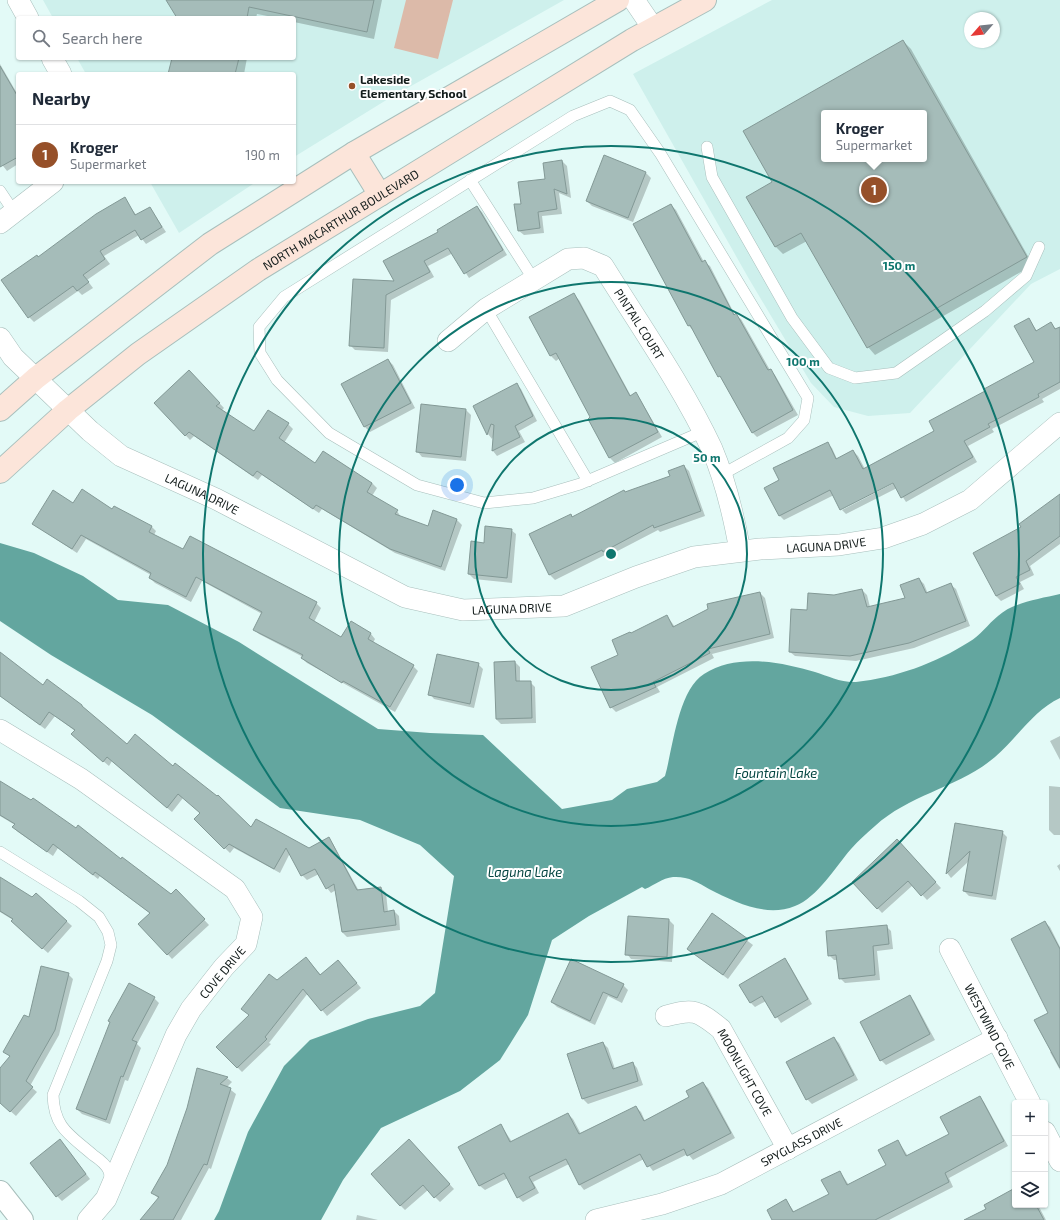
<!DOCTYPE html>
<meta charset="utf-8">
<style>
:root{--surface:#fff;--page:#f6f6f7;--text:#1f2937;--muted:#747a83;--line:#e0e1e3;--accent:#965029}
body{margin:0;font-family:"Exo 2",sans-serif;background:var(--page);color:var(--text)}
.controls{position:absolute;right:12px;bottom:12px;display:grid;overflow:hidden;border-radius:4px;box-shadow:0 1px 3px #0004}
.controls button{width:36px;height:36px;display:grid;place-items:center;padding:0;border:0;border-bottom:1px solid var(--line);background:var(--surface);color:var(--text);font:20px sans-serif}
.compass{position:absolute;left:964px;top:12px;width:36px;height:36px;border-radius:50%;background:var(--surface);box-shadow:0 1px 3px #0004;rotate:242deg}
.you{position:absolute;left:457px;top:485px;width:14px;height:14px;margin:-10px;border:3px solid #fff;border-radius:50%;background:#1a73e8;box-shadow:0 0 0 6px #1a73e833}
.badge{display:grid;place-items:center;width:26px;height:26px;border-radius:50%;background:var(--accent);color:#fff;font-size:13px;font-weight:700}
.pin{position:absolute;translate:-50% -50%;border:2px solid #fff;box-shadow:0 1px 4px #0006}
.popup{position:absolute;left:821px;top:110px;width:106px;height:52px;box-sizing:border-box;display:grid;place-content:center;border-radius:4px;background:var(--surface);filter:drop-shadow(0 1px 3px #0005);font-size:13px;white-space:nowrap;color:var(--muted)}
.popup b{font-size:15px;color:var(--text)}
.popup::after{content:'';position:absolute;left:50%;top:100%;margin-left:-8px;border:8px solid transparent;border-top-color:var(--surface)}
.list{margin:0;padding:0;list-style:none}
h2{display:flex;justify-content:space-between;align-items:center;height:52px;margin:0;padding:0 16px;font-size:17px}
h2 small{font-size:13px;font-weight:400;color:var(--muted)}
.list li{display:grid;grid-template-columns:26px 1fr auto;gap:12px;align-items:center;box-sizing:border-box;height:60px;padding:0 16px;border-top:1px solid var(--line)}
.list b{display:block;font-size:15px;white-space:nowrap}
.list p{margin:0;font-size:13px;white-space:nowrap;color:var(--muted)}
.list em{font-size:13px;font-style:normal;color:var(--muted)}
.icon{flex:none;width:22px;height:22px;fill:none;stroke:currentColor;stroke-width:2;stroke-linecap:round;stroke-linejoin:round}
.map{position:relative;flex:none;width:1060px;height:1220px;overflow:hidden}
.search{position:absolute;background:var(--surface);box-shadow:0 1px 3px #0004;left:16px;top:16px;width:280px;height:44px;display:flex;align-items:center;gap:10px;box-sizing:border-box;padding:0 14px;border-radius:4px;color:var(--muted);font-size:15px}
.panel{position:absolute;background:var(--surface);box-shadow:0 1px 3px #0004;left:16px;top:72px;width:280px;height:112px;border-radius:4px}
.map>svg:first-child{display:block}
</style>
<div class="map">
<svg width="1060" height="1220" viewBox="0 0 1060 1220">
<rect width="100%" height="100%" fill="#e3faf7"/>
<!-- built -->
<path fill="#cef0ec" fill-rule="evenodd" d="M43,0H564L388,99L294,157V74H86L77,58H294V18H53Z
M772,0H1060V269L1031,284L910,413L868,416L834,407L811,383L749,279L633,74ZM970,18H994V42H970ZM824,113H924V159H824Z
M150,182H256L179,233Z"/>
<!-- green -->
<path fill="#dcbaa9" d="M406,0H453L438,59L394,48Z"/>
<!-- water -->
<path fill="#63a69f" d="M0,543L34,553L83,576L118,600L168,605L239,642L378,729L430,733L483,735L562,809L612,800L627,789L657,782L665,776C673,748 678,690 704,674C737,653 780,662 815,672C828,676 842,683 856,682C895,678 936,663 969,642C980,636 988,624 998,616C1014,602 1039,599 1060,594V698C1034,710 1017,738 995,757C960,787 910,794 875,826C867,833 859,840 851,849C836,866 817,898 795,906C766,918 735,902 709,889C698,882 687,876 673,877C662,878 655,885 645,889L642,887L589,916L552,940L528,1015L500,1060L460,1091L381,1128L343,1180L321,1220H214L219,1211L248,1132L284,1066L310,1040L368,1019L420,1006L435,993L454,876L420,845L360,820L280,808L152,715L51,655L0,621Z"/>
<!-- shadow -->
<path fill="#0003" fill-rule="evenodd" d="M167,0H382L374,39L294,22V18H278L257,14L256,18H178Z
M903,41L911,49L1033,265L875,355L868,347L807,241L783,254L776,247L748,197L774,183L744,132ZM824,113H924V159H824Z
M173,58H247L244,74H169Z
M0,64L18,95V164L7,171L0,162Z
M605,157L646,173L651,178L633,222L592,206L587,201Z
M562,161L567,166L571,198L559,193L562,214L542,216L544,233L524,235L519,231L522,204Z
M124,198L137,216L150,208L166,232L146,244L139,235L104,256L110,264L87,280L93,288L82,295L78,291L34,322L29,317L39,258Z
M671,205L676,210L704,262L710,266L735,315L741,319L770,370L775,375L798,415L757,437L752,432L694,331L689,326L634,225Z
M477,207L482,212L507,255L469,278L453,253L428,266L434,277L391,300L388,352L355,350L350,345L354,280L396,282L440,232Z
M574,295L579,300L631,396L635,394L640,399L662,437L615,463L610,458L589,419L591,418L560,358L556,361L551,356L531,318Z
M1028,319L1037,331L1051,324L1057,330L1060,328V389L1042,399L1044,402L992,429L994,432L968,446L977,462L906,502L897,488L846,514L842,510L898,481L834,495L784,520L779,515L781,480L827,443L832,448L837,459L853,451L858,456L865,469L936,431L986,392L1035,362Z
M388,360L393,365L415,408L370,432L365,427L343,385Z
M189,371L224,408L221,411L254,433L288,424L293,429L284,443L315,464L323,452L372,483L377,488L372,496L397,511L401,517L428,527L434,512L457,520L462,525L445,571L395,553L322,509L319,513L262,475L258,480L194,436L190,440L155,403Z
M516,384L521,389L537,421L519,431L525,442L497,456L493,451L494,435L492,439L488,434L474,406Z
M466,410L471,415L466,461L422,457L418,452Z
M684,466L689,471L705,516L660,532L658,530L608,556L607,554L555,580L550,575L530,534L571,515L573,517L626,493L671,477Z
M1060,501V544L1030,566L1034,575L1020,582L1024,589L1001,601L996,596L1023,528Z
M73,505L113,510L151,526L156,531L154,535L183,550L316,603L321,608L314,622L341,638L371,634L375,639L373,643L413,666L418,671L395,712L307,663L302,658L303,657L259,634L254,629L262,614L202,581L191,602L155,583L150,578L151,575L86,539L77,553L33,524Z
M511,530L516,534L512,583L474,579L469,574L485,544Z
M919,579L924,584L928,594L951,585L956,589L970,626L914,648L856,661L795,656L790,652L808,611L834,596L862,590L867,595L870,607L907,599Z
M760,593L765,598L774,638L712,654L714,658L657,687L660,692L616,712L611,707L620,655L631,634L667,616L675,627Z
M0,652L43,686L82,706L127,746L173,767L252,828L309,849L329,839L333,844L359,891L381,888L386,893L388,912L394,911L399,916L400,930L347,937L342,932L336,890L331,893L327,888L319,874L307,880L302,875L290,853L280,873L234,848L230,853L195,819L201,813L183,798L172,812L112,761L109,766L77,739L75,731L55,716L45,729L0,696Z
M515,662L520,667V682H530L535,687L536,723L501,724L496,719Z
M478,664L483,669L474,708L434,699L430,694Z
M1060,736V760L1050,741Z
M0,782L121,860L171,895H181L209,925L172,959L140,924L151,914L100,876L98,879L58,848L53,856L18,832L13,827L15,825L0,816Z
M1049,786L1060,787V835H1054L1049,830Z
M955,824L1002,832L1007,837L996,900L969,896L964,891L969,861L951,878L947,873Z
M902,846L941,888L927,900L913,885L882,913L853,882Z
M1060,864V871L1057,866Z
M0,878L32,898L36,894L72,926L48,953L17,926L13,920L0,912Z
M713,915L753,945L728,979L688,949Z
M669,920L674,925L672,962L631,959L627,954Z
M1045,922L1050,927L1060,947V1070L1050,1052L1052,1051Z
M886,926L891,931L893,949L877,951L880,980L845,983L840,978L838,960H834L829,955Z
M306,958L321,975L338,961L361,988L327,1016L308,993L269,1043L271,1044L242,1072L217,1047L250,1016L277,981Z
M784,959L789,964L812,1004L781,1023L766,1001L755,1007L750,1002Z
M68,974L73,979L59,1035L30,1086L37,1092L16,1116L0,1102V1069L11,1057L4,1051Z
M623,985L628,990L622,1003L608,996L595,1025L557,1007L552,1002Z
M910,997L914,1001L935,1040L886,1065L881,1060L861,1022Z
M154,998L159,1003L137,1044L141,1048L128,1081L125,1080L110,1124L82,1114L77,1109Z
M834,1038L839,1043L858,1080L812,1104L807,1099Z
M603,1043L608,1048L615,1069L633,1063L637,1068L643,1085L588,1104L583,1099L568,1054Z
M198,1069L227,1078L232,1082L227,1087L236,1094L211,1169L209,1168L181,1220H141L159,1199L153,1193L168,1165L188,1108Z
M703,1083L708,1088L735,1138L693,1160L688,1154L653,1171L644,1159L584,1190L580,1185L569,1164L533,1182L539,1193L523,1202L518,1197L508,1178L485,1190L480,1186L460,1147L501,1125L512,1142L568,1114L573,1119L581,1134L636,1107L641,1112L645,1121L690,1098Z
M979,1097L984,1102L1008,1146L949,1178L953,1187L889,1220H773L786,1200L795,1213L830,1195L840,1172L849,1185L887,1166L898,1141L908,1156L951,1134Z
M414,1145L454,1189L440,1202L428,1190L405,1210L400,1205Z
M65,1146L90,1179L62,1201L57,1196Z
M1015,1189V1205H1038L1046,1220H966L987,1209Z
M357,1215L378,1220H356Z"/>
<!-- building -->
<path fill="#a5bcb9" stroke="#839996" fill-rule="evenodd" d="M166,0H374L367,32L249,7L247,18H177Z
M903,40L1027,257L867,348L801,233L775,247L746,197L772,182L743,131ZM824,113H924V159H824Z
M172,58H239L235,74H168Z
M0,66L18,97V157L0,167Z
M604,155L646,172L628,218L586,201Z
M562,160L567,194L554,189L557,209L538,212L540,228L518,231L514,204H521L518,182L545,179L543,163Z
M125,197L135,215L150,207L162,227L141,240L135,230L100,251L105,259L83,275L89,282L77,291L73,286L28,318L1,280L37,255L38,257L96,214Z
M671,204L702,262L705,260L734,315L736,313L768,370L771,369L793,410L752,433L720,376L718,377L690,325L688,326L633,224Z
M477,206L503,250L464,274L448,248L424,261L430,272L386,295L384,348L349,346L353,279L394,281L383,261L438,232L437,230Z
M574,293L630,396L636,392L658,432L609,458L588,419L590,417L556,353L550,356L529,317Z
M1029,318L1036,331L1051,322L1055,329L1060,327V382L1038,394L1039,397L988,424L990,427L964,441L973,457L901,498L893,483L840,510L830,490L779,516L764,488L779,480L773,468L828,442L836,459L853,450L863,469L934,431L929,421L985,391L984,389L1034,362L1014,326Z
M388,359L411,403L364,427L341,384Z
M189,370L220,403L216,406L254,431L268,410L289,423L279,438L315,463L323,451L372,483L367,492L398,510L395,514L428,526L433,510L457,519L441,567L390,549L316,505L313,509L257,471L253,476L189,432L185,436L154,403Z
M517,383L533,416L515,426L520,437L492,451L494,425L491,424L487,435L473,406Z
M421,404L466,409L461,457L416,452Z
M684,465L701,511L654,528L653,525L603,552L602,550L549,575L529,534L571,514L572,517L624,490L625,492L670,476L668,471Z
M82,489L112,509L114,506L152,526L149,532L183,549L190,536L317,602L309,618L341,637L351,621L371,633L368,639L414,665L390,707L343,681L342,683L301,658L303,655L253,630L262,612L196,577L186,597L149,578L151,573L81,535L72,549L32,524L53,490L73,503Z
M1060,494V536L1026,561L1030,570L1016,577L1020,584L996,596L973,553L1021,527L1019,524Z
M485,526L512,529L507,578L468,574L471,541L484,543Z
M919,578L926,593L951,583L966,621L909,643L850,656L789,652L791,609L807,610L808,593L834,595L862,589L867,607L905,598L900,585Z
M760,592L770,634L708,649L710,653L653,682L656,687L610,708L591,667L618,655L612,640L630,632L631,633L667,615L673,627L708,609L707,604Z
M0,652L43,685L47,679L82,705V706L127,744L135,734L173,766L175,763L217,796L218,795L251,827L256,819L309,848L329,837L357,890L381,887L384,912L394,910L396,925L342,932L334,884L326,889L315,869L301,876L286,848L274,869L229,844L224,849L194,819L200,813L178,794L167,808L107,757L103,762L71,734L75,730L49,712L40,725L0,696Z
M437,654L479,663L470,704L428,695Z
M515,661L516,681H531L532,718L496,719L494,662Z
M0,781L31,800L33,798L76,828L78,825L121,859L122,857L171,894L176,889L205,919L167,955L138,924L150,913L95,872L93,875L53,844L47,852L12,827L15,824L0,815Z
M955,823L1003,831L992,896L963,891L970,851L946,874Z
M897,839L936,882L921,896L908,881L877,909L852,882Z
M0,877L32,897L36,893L67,921L42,949L11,921L13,919L0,911Z
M712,913L748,939L723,975L687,949Z
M628,916L669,919L667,957L625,955Z
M1045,921L1060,949V1068L1034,1020L1048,1013L1011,939Z
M887,925L889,944L873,946L875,975L839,979L836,955L828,956L826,931Z
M306,957L320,975L338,960L357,983L321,1011L303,989L265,1037L267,1039L237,1068L216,1047L249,1015L241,1009L269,974L277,980Z
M785,958L808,999L775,1018L762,996L750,1003L739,985Z
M571,959L624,984L617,998L603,992L590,1021L551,1002Z
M41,966L69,973L55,1030L26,1081L33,1087L10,1112L0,1103V1068L10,1056L3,1052L24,1015L29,1017Z
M129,983L155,997L132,1040L137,1042L123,1077L121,1076L106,1120L76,1109L110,1022L108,1021Z
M910,995L930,1034L880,1061L860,1022Z
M834,1037L854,1075L806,1100L786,1062Z
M603,1042L613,1069L633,1062L638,1081L582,1099L567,1054Z
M197,1068L228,1077L220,1084L231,1088L207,1165L204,1164L173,1220H140L159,1197L151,1193L167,1165L187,1108Z
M703,1082L731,1133L687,1156L684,1149L647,1167L640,1154L579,1185L566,1159L529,1177L535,1188L517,1198L504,1173L479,1186L458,1147L501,1124L510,1142L568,1113L579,1134L636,1106L644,1121L689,1097L686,1091Z
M980,1096L1004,1141L945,1173L949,1182L875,1220H772L767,1210L786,1199L793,1212L829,1194L821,1180L840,1171L847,1185L886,1165L878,1150L898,1140L906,1156L949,1134L940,1117Z
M60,1139L86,1174L56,1197L30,1163Z
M409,1139L450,1184L434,1198L423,1185L400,1206L371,1174Z
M1015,1188V1205H1036L1044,1220H964L986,1209L984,1205Z"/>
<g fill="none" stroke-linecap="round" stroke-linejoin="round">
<defs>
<path id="service" d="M707,147L712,177L792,318L829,368L855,378L896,373L985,311L1026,276L1039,247
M470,180L534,280
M0,191L14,212
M486,309L588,481
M702,432L580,484L533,498L484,503L417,485L329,433L277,380L260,353L259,327L284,297L573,116L610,101L630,110L660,153L808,398L804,420L788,438L721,475
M0,852L79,901L99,917L108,932L111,945L107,961L53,1095C54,1128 70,1135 93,1155C99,1159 106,1164 109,1171C110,1174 110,1179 111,1183"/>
<g id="minor">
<path d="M18,0L28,18"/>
<path d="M634,0L653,28"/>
<path d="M52,58L61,74"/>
<path d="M0,223L53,182"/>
<path id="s1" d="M0,338L13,357L90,431L121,456L216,499L405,597L463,610L564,606L636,577L694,557L760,549L839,545L883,538L923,524L970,500L1060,423"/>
<path id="s2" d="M448,341L486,309L568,259L584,258L603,266C639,324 683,387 712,449C726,482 734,517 740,551"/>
<path d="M0,730L81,779L235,889L252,917L246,944L224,967L191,1009L176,1035L106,1199L88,1220"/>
<path id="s3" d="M950,949L1030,1103"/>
<path id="s4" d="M666,1016C695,1008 698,1011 721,1029L788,1149"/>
<path d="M1045,1132L1060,1161"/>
<path id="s5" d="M596,1220L662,1204L721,1184L997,1038"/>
</g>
<path id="tertiary" d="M0,1192L22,1220"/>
<g id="secondary">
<path d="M354,153L380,195"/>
<path d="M0,410L36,378L210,244L354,153L618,0"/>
<path id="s6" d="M0,472L68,410L138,354L258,270L632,40L705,0"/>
</g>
</defs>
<!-- service casing -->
<use href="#service" stroke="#a8bfbc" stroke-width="12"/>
<!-- minor casing -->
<use href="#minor" stroke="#a8bfbc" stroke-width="22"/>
<!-- tertiary casing -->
<use href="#tertiary" stroke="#a8bfbc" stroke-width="24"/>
<!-- secondary casing -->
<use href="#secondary" stroke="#a8bfbc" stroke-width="24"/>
<!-- service -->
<use href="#service" stroke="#fff" stroke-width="11"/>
<!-- minor -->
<use href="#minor" stroke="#fff" stroke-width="21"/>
<!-- tertiary -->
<use href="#tertiary" stroke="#fff" stroke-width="22"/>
<!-- secondary -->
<use href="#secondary" stroke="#fce5da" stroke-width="22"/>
</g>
<!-- distance rings -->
<g fill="none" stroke="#0f766e" stroke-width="2">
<circle cx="611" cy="554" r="136"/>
<circle cx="611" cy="554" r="272"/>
<circle cx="611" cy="554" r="408"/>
</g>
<!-- markers -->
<circle fill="#965029" stroke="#fff" stroke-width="1.5" cx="352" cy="86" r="4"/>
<g text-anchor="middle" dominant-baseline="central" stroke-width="4" stroke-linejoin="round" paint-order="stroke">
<!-- poi labels -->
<g font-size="12" font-weight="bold" fill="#131c1b" stroke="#fff" text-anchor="start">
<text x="360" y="79">Lakeside<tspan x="360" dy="14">Elementary School</tspan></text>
</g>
<!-- street labels -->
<g font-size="12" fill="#131c1b" stroke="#fff">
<text stroke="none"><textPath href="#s6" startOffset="425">NORTH MACARTHUR BOULEVARD</textPath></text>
<text stroke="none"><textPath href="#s2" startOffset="251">PINTAIL COURT</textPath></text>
<text stroke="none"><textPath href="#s1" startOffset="259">LAGUNA DRIVE</textPath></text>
<text stroke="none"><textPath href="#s1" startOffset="919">LAGUNA DRIVE</textPath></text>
<text stroke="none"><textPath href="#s1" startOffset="595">LAGUNA DRIVE</textPath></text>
<text transform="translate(222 972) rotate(-50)">COVE DRIVE</text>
<text stroke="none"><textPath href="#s3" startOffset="87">WESTWIND COVE</textPath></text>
<text stroke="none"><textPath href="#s4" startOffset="110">MOONLIGHT COVE</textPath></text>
<text stroke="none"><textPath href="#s5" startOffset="221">SPYGLASS DRIVE</textPath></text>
</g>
<!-- water labels -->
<g font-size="13" font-style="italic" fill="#054541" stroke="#fff">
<text x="776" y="773">Fountain Lake</text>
<text x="525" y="872">Laguna Lake</text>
</g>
</g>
<circle cx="611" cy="554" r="6" fill="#0f766e" stroke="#fff" stroke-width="2"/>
<g font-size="12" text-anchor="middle" font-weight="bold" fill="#0f766e" stroke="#fff" stroke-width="4" stroke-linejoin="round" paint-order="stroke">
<text x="899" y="270">150 m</text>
<text x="803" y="366">100 m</text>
<text x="707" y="462">50 m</text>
</g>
</svg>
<div class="controls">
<button>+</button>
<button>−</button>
<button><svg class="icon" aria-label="layers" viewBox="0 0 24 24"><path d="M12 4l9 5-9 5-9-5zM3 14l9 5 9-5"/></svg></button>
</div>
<svg class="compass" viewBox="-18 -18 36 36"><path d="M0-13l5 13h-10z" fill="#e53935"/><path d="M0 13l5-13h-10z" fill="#747a83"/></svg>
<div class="you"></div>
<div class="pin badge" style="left:874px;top:190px">1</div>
<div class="popup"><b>Kroger</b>Supermarket</div>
<div class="search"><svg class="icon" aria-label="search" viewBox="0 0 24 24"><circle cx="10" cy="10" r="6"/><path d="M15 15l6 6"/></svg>Search here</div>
<section class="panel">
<h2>Nearby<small></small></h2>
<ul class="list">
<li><span class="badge">1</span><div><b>Kroger</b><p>Supermarket</p></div><em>190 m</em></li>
</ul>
</section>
</div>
